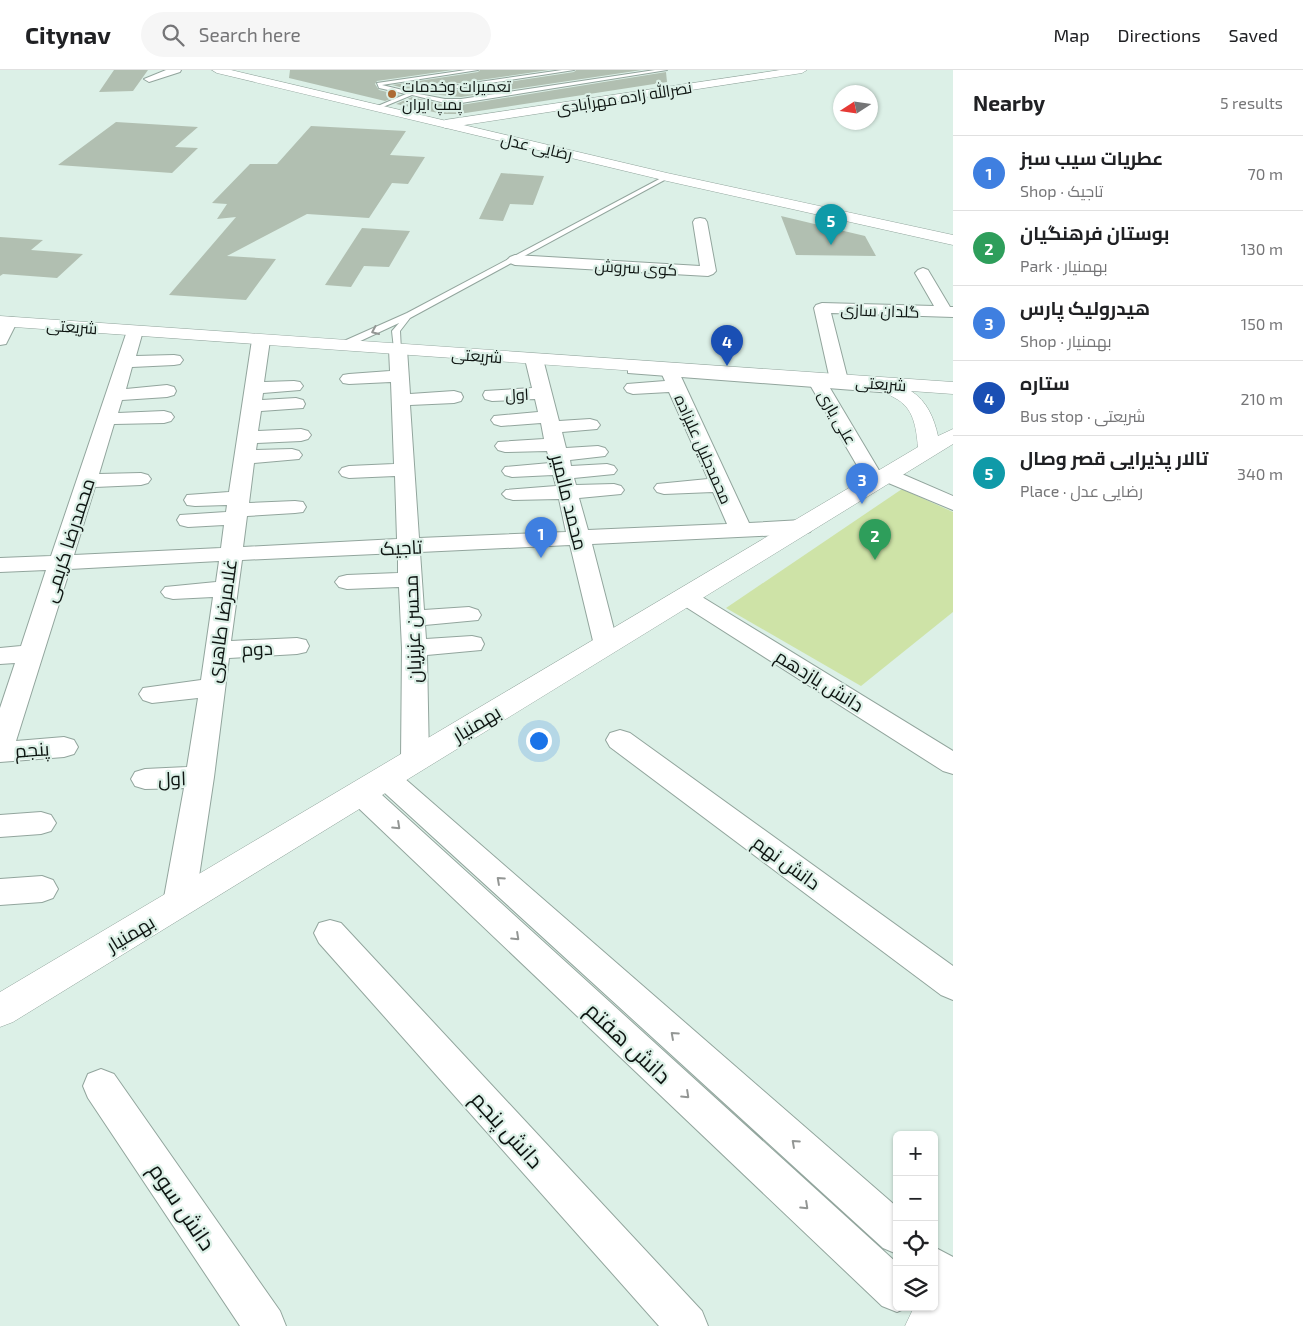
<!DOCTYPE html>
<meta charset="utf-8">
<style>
:root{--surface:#fff;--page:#f6f6f6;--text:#202124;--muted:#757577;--line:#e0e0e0;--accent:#1a73e8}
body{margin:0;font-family:"Exo 2",Cairo,sans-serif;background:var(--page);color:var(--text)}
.controls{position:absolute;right:15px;bottom:15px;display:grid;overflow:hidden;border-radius:8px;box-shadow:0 1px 4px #0004}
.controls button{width:45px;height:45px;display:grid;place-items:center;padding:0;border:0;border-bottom:1px solid var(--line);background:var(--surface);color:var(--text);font:25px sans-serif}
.compass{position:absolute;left:833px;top:15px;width:45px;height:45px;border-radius:50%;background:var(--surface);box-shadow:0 1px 4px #0004;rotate:258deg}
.you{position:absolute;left:538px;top:670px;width:18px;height:18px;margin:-12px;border:4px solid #fff;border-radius:50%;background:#1a73e8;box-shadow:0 0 0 8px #1a73e833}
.badge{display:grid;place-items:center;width:32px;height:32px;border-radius:50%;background:var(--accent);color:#fff;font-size:16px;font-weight:700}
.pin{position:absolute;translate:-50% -41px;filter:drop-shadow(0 1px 2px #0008)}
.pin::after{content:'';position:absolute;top:26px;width:18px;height:15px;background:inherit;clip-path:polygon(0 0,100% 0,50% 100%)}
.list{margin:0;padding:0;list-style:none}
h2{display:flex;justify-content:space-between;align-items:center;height:65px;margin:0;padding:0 20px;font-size:21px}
h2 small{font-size:16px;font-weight:400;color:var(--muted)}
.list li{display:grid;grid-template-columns:32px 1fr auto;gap:15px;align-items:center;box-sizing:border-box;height:75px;padding:0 20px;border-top:1px solid var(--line)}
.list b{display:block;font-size:19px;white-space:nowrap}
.list p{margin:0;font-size:16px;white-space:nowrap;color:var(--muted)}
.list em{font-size:16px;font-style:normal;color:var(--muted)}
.icon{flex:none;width:28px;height:28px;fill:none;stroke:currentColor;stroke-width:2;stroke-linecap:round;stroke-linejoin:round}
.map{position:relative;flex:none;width:953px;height:1256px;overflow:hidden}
header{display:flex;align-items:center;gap:30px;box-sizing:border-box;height:70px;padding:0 25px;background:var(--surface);border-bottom:1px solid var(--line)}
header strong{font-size:24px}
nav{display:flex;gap:28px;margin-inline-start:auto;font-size:18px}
.search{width:350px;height:45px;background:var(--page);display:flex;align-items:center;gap:12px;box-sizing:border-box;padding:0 18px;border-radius:28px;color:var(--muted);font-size:19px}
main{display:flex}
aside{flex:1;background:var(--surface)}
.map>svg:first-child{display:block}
</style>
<header>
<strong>Citynav</strong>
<div class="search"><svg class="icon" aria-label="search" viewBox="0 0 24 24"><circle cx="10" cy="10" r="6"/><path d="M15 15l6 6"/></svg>Search here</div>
<nav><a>Map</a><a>Directions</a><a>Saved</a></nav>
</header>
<main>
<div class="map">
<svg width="953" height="1256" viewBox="0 0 953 1256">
<rect width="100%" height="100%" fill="#dcf0e7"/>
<!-- green -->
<path fill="#cee3a7" d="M902,419L953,442V542L861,616L726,538Z"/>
<!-- building -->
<path fill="#b1bfb1" d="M114,0H148L133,21L99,22Z
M290,0H453L377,11L375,14L379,20L400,25L385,31L289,8Z
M480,0H549L411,20L392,15L478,2Z
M576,0H642L461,27L430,24L574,2Z
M666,2L667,12L459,44H443L396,34L412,27L445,35H461Z
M116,52L198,57L175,77L198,78L172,103L58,95Z
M311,56L406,61L390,85L425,87L408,114L392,113L369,148L307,144L227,186L276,189L246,230L169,225L236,147L217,149L227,134L212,133L250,94H277Z
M501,103L544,106L533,135L510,134L503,151L479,149Z
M781,146L865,166L876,186L796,185Z
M362,158L410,161L389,197L364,196L351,217L325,215Z
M0,167L43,170L31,180L83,184L57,208L3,204L0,206Z"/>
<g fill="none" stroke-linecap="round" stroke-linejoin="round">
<defs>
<path id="service" d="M466,0H478L382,15L411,22L562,0H574L419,24L445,29H461L655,0H667L461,33H445L412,25L378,39L373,38L406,24L379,18L377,13Z
M665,106L670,107L410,248L400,261L401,281L394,279L392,261L399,253L356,273L339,277L335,275L407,243Z
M631,298L893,317L897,320L893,323L628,303V299Z"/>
<path id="minor" d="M166,0H181L180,2L149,12L144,9Z
M700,148L705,149L707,152L716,201L713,204L708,206L515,195L510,193L507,190L510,187L515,185L700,196L693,152L695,149Z
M923,198L928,200L950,237H953V247L831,243L848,310L845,314L839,315L833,314L830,310L814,238L816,235L822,233L934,236L915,203L918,200Z
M9,247L15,248L17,252L6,274L0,275V253L3,248Z
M135,256L141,257L143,261L136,286L174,285L180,286L183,290L180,294L174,295L132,297L126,319L167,315L174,317L176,321L174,325L167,327L122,330L118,343L164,341L171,343L174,347L171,351L164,353L114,354L99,404L141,403L148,405L151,409L148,413L141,415L95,417L74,485L221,478L224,455L188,457L180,455L177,450L180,445L226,442L227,435L195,436L187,435L184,430L187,425L229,422L252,270L255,266L261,265L267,266L270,270L264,312L294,311L300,312L303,316L300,320L263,323L262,330L296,328L303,330L305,334L303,338L261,341L258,361L301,359L308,361L311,365L308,369L301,371L257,373L256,380L292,379L299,381L302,385L299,389L254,393L249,433L295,431L303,432L306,437L303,442L295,443L247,446L243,477L397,469L395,406L349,408L342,406L339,402L342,398L349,396L394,394L391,312L349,314L343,313L340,309L343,305L349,304L390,301L389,279L392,275L398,274L404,275L407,279L410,324L454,321L461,323L463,327L461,331L454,333L410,335L419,468L566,462L559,429L513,430L506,428L502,424L506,420L556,416L553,405L512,407L505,405L502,401L505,397L550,393L547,381L505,382L498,380L495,376L498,372L544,369L541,353L501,356L494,354L491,350L494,346L538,342L535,329L492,331L485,329L483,325L485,321L532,318L525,289L528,285L534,284L540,285L543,289L559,351L590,349L597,351L600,355L597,359L562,362L566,378L598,376L605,378L608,382L605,386L570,390L571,396L607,394L614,396L617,400L614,404L574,408L576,415L614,414L621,416L624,420L621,424L579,428L588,460L727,454L713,422L664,424L657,422L654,418L657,414L708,409L669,322L633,324L627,322L624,318L627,314L665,311L659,298L662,294L668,293L674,294L677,298L749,453L802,450L810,452L813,457L810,462L802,464L592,474L618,575L615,581L606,583L597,581L594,575L570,475L420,482L424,540L469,537L478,540L481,545L478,550L425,555L426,569L472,566L481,568L484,574L481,580L427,585L429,690L425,697L415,700L405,697L401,690L402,578L399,517L347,519L339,517L335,512L339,507L347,505L398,503V483L242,490L231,571L297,568L306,570L309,576L306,582L297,584L229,588L214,707L195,833L190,842L179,846L168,842L163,833L184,718L145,719L135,716L131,709L135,702L145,699L187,697L198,628L152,633L143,630L139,624L143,618L201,610L213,527L173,529L165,527L161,522L165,517L216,512L219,491L70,499L16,671L64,667L74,670L78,677L74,684L64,687L0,692V638L15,593L0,594V578L21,576L46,500L0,502V488L51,486L127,261L129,257Z
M815,303L821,304L824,308L880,402L888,399L895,401L953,426V440L886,412L883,416L876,418L869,416L806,308L809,304Z
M686,520L694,522L953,681V704L943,701L678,532L674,527L678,522Z
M620,660L630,663L953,896V930L941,925L610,677L606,670L610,663Z
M386,698L396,701L897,1137V1184L883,1178L376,715L372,708L376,701Z
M361,712L371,715L897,1193V1237H908L897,1242L882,1236L351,731L347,723L351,715Z
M41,742L51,745L56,753L51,761L41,764L0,767V745Z
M42,806L53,810L58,819L53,828L42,832L0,835V809Z
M330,850L341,853L702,1241L708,1256H659L319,873L314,863L319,853Z
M101,999L114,1004L280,1241L286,1256H240L88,1028L83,1016L88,1004Z
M934,1177L953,1187V1235L934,1225Z"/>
<path id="tertiary" d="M780,0H807L802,3L445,58L439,54L445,50Z
M953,1203V1256H905L914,1237H934V1214L938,1210Z"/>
<path id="secondary" d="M212,0H231L667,103L953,165V175L667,111L217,3Z
M0,246L953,312V324L911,321C927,331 934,348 938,366L953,359V374L13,952L0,957V922L918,377C916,357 914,338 895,328C889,324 882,323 877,318L0,256Z"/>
</defs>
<!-- service casing -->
<use href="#service" stroke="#92a59d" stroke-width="2"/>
<!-- minor casing -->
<use href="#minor" stroke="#92a59d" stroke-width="2"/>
<!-- tertiary casing -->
<use href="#tertiary" stroke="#92a59d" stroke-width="1"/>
<!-- secondary casing -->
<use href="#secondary" stroke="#92a59d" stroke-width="1"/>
<!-- service -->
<use href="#service" fill="#fff" fill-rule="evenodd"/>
<!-- minor -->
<use href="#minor" fill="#fff" fill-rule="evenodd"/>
<!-- tertiary -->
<use href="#tertiary" fill="#fff" fill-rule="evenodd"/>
<!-- secondary -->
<use href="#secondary" fill="#fff" fill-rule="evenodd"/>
</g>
<!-- one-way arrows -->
<defs><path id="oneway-chevron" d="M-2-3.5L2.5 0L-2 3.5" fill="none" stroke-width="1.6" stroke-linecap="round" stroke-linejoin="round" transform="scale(1.25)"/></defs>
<g stroke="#939694">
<use href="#oneway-chevron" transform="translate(375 261) rotate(156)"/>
<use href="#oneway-chevron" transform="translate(397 756) rotate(43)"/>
<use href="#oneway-chevron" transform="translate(500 810) rotate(-138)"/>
<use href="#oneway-chevron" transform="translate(516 867) rotate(43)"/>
<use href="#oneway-chevron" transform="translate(674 965) rotate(-138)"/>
<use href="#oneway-chevron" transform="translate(686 1025) rotate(43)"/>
<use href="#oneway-chevron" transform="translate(795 1073) rotate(-138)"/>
<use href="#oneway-chevron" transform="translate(805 1136) rotate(43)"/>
</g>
<!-- markers -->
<circle fill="#ac6b35" stroke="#dcf0e7" stroke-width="2" cx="392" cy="24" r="5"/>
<g text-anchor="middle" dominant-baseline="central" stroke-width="4.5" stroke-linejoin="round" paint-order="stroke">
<!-- far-poi labels -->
<g font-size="16" fill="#0e1512" stroke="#dcf0e7" text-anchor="start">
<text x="402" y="15">تعمیرات وخدمات<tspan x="402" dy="18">پمپ ایران</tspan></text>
</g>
<!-- far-street labels -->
<g font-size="16" fill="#0e1512" stroke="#dcf0e7">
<text transform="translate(624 27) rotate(-9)">نصرالله زاده مهرآبادی</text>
<text transform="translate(537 76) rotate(13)">رضایی عدل</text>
<text transform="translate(636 197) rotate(3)">کوی سروش</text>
<text transform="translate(880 240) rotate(2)">گلدان سازی</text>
<text transform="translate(72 256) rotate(4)">شریعتی</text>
<text transform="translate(477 285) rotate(4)">شریعتی</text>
<text transform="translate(881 313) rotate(4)">شریعتی</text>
<text transform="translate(517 324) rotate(-3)">اول</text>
<text transform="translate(838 347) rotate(60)">علی یاری</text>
<text transform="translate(704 379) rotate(66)">محمدجلیل علیزاده</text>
</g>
<!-- street labels -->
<g font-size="19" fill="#0e1512" stroke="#dcf0e7">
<text transform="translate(570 432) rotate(76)">محمد مالمیر</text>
<text transform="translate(68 470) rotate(-72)">محمدرضا کریمی</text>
<text transform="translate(401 477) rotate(-3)">تاجیک</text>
<text transform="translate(221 551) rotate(-82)">غلامرضا طاهری</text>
<text transform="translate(412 559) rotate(-92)">محسن عزیزیان</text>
<text transform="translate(257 578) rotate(-3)">دوم</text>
<text transform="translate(820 610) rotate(32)">دانش یازدهم</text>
<text transform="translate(476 653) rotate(-31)">بهمنیار</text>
<text transform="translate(32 679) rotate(-4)">پنجم</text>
<text transform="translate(172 708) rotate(-2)">اول</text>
<text transform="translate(787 792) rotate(36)">دانش نهم</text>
<text transform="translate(130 863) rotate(-31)">بهمنیار</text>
</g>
<!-- near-street labels -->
<g font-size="22" fill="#0e1512" stroke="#dcf0e7">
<text transform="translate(629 972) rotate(43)">دانش هفتم</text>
<text transform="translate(508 1059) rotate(48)">دانش پنجم</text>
<text transform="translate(183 1136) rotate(56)">دانش سوم</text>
</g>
</g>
</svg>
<div class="controls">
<button>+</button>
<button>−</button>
<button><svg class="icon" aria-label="locate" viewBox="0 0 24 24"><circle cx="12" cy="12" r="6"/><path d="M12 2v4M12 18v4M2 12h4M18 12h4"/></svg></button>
<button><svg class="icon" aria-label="layers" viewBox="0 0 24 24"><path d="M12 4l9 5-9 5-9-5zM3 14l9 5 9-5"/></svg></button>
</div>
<svg class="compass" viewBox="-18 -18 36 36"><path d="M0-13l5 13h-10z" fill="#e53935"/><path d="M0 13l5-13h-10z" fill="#757577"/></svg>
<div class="you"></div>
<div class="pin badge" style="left:541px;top:488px;background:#3f7fe0">1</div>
<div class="pin badge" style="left:875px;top:490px;background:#2e9e5b">2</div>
<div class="pin badge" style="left:862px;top:434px;background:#3f7fe0">3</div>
<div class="pin badge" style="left:727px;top:296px;background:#1a4fb4">4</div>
<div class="pin badge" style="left:831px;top:175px;background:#0f9aa8">5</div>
</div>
<aside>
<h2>Nearby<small>5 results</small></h2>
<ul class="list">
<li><span class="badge" style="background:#3f7fe0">1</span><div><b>عطریات سیب سبز</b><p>Shop · تاجیک</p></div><em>70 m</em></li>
<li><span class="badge" style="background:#2e9e5b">2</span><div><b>بوستان فرهنگیان</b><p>Park · بهمنیار</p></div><em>130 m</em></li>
<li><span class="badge" style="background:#3f7fe0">3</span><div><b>هیدرولیک پارس</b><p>Shop · بهمنیار</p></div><em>150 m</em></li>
<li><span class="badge" style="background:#1a4fb4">4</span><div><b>ستاره</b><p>Bus stop · شریعتی</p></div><em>210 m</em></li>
<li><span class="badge" style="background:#0f9aa8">5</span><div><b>تالار پذیرایی قصر وصال</b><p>Place · رضایی عدل</p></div><em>340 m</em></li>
</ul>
</aside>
</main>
